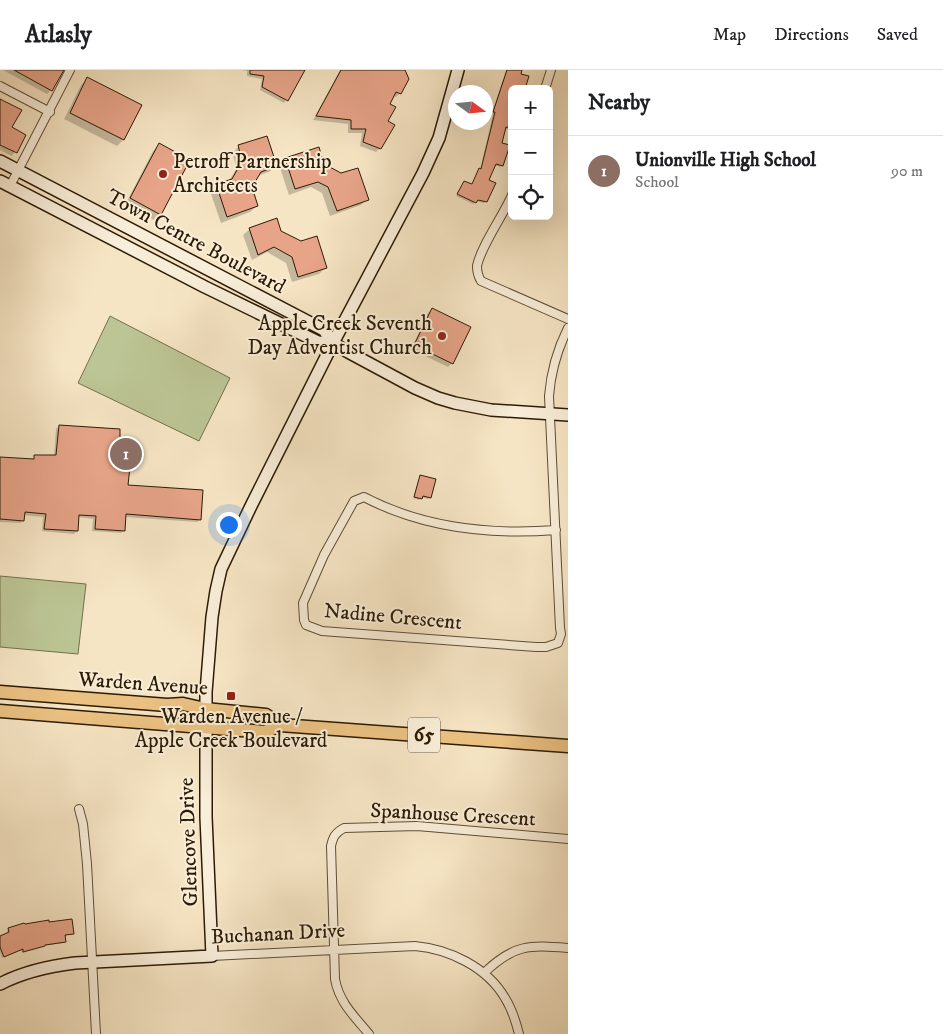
<!DOCTYPE html>
<meta charset="utf-8">
<style>
:root{--surface:#fff;--page:#f6f6f6;--text:#202124;--muted:#757577;--line:#e0e0e0;--accent:#8f2418}
body{margin:0;font-family:"IM FELL DW Pica",serif;background:var(--page);color:var(--text)}
.controls{position:absolute;right:15px;top:15px;display:grid;overflow:hidden;border-radius:8px;box-shadow:0 5px 20px #0002}
.controls button{width:45px;height:45px;display:grid;place-items:center;padding:0;border:0;border-bottom:1px solid var(--line);background:var(--surface);color:var(--text);font:25px sans-serif}
.compass{position:absolute;left:448px;top:15px;width:45px;height:45px;border-radius:50%;background:var(--surface);box-shadow:0 5px 20px #0002;rotate:105deg}
.you{position:absolute;left:228px;top:454px;width:18px;height:18px;margin:-12px;border:4px solid #fff;border-radius:50%;background:#1a73e8;box-shadow:0 0 0 8px #1a73e833}
.badge{display:grid;place-items:center;width:32px;height:32px;border-radius:50%;background:var(--accent);color:#fff;font-size:16px;font-weight:700}
.pin{position:absolute;translate:-50% -50%;border:2px solid #fff;box-shadow:0 1px 5px #0006}
.list{margin:0;padding:0;list-style:none}
h2{display:flex;justify-content:space-between;align-items:center;height:65px;margin:0;padding:0 20px;font-size:21px}
h2 small{font-size:16px;font-weight:400;color:var(--muted)}
.list li{display:grid;grid-template-columns:32px 1fr auto;gap:15px;align-items:center;box-sizing:border-box;height:70px;padding:0 20px;border-top:1px solid var(--line)}
.list b{display:block;font-size:19px;white-space:nowrap}
.list p{margin:0;font-size:16px;white-space:nowrap;color:var(--muted)}
.list em{font-size:16px;font-style:normal;color:var(--muted)}
.icon{flex:none;width:28px;height:28px;fill:none;stroke:currentColor;stroke-width:2;stroke-linecap:round;stroke-linejoin:round}
.map{position:relative;flex:none;width:568px;height:964px;overflow:hidden}
header{display:flex;align-items:center;gap:30px;box-sizing:border-box;height:70px;padding:0 25px;background:var(--surface);border-bottom:1px solid var(--line)}
header strong{font-size:24px}
nav{display:flex;gap:28px;margin-inline-start:auto;font-size:18px}
main{display:flex}
aside{flex:1;background:var(--surface)}
.map>svg:first-child{display:block}
</style>
<header>
<strong>Atlasly</strong>
<nav><a>Map</a><a>Directions</a><a>Saved</a></nav>
</header>
<main>
<div class="map">
<svg width="568" height="964" viewBox="0 0 568 964">
<rect width="100%" height="100%" fill="#f6e5c4"/>
<filter id="stains"><feTurbulence type="fractalNoise" baseFrequency=".004" numOctaves="4"/><feColorMatrix values="0 0 0 0 .2 0 0 0 0 .09 0 0 0 0 .02 0 0 0 .5 -.17"/></filter>
<radialGradient id="worn" r=".72"><stop offset=".6" stop-color="#630" stop-opacity="0"/><stop offset="1" stop-color="#630" stop-opacity=".3"/></radialGradient>
<!-- green -->
<path fill="#bcc595" stroke="#74704c" d="M110,246L230,308L199,371L78,313Z
M0,506L86,514L78,584L0,577Z"/>
<!-- shadow -->
<path fill="#0003" d="M3,0H62L51,20L47,24Z
M241,0H303L284,33L260,20L262,9L247,6V1Z
M340,0H403L400,23L396,27L393,26L389,35L386,52L380,78L376,82L360,76L362,63H348V54L313,50Z
M506,0H521L512,19V59H504L500,74L502,95L500,97L494,95L487,110L486,131L484,133L476,131L473,134L456,126L464,112L471,116L480,100L493,44L492,43Z
M87,9L123,70L117,76L64,49L81,15Z
M0,30L11,58L25,65L12,86L0,80Z
M159,75L160,144L154,150L125,135L153,81Z
M239,76L276,96L269,102L257,106L250,117L257,136L250,142L221,153L210,121L216,115L229,111L236,99L233,83Z
M285,89L367,129L361,135L330,146L322,123L311,117L289,125L279,95Z
M250,159L325,198L319,204L292,212L286,193L267,182L252,190L243,165Z
M432,239L452,293L448,297L411,279L428,243Z
M59,356L118,369L127,416L200,449L197,452L125,447L124,460L121,463L92,461L93,449L78,447L77,461L74,464L42,461L43,447L23,445V451L20,453L0,452V388L32,390L35,386H54L56,359Z
M420,407L430,427L428,429L421,427L419,430L413,428Z
M48,854L72,864L64,866L65,872L63,873L44,876L22,883L21,880L2,888L0,882V867L8,864L7,861L8,859Z"/>
<!-- building -->
<path fill="#e7a489" stroke="#2c1b04" d="M14,0H64L52,21Z
M250,0H305L288,31L262,17L264,6L250,4Z
M341,0H405L409,9L401,24L396,22L390,34L396,37L388,51L395,55L381,79L363,72L366,59H351V50L316,46Z
M507,0H522L521,4L529,6L525,19H512V58L506,57L502,73L510,75L503,96L496,94L489,110L496,113L487,132L478,130L476,133L457,124L464,111L472,114L479,98L481,99L495,42H493Z
M87,7L142,35L124,70L70,43Z
M0,29L22,40L12,57L26,65L17,83L0,75Z
M267,66L277,96L261,102L252,117L258,136L227,147L216,114L232,109L242,91L238,75Z
M159,73L190,90L161,145L130,128Z
M319,77L324,94L341,103L358,98L369,130L337,141L328,117L318,112L295,119L285,88Z
M277,148L281,161L301,171L317,166L327,198L298,207L292,187L274,177L258,185L249,158Z
M432,238L471,257L453,294L414,275Z
M59,355L120,359V368H126L124,388H131L128,415L203,420L201,450L126,444L125,461L95,459L96,446L79,445L78,461L44,459L46,444L25,442L24,451L0,449V387L34,389V385H56Z
M420,405L436,409L431,428L423,426L422,429L414,427Z
M72,849L74,864L65,865L66,872L45,875V876L23,882V879L4,887L0,877V866L9,862L8,858L24,853L25,854L49,850V852Z"/>
<g fill="none" stroke-linecap="round" stroke-linejoin="round">
<defs>
<path id="street" d="M0,16L50,42
M545,19L551,0
M10,116L70,0
M512,125C503,146 481,176 477,196C477,202 478,206 481,211L568,249
M556,460C491,465 423,458 364,427L354,431L324,485L303,533L304,550L306,555L322,561L536,577H546L558,573L561,564L560,558L549,326C551,301 557,280 568,258
M79,739L83,754L87,794L96,964
M212,886L415,876C449,879 487,897 505,928C512,939 516,952 519,964
M484,903C514,874 529,875 568,878
M369,964C354,946 339,932 335,909L331,776C333,767 335,763 344,758L417,756L568,769"/>
<path id="secondary" d="M0,91L324,260L333,273L348,282L415,318L438,328L455,333L491,340L568,345
M0,111L205,217L318,272L333,273
M0,914C23,902 50,896 75,893L212,886L206,747V622L212,547L216,521L221,499L251,436L333,273L423,103L439,68L458,0"/>
<path id="primary" d="M0,622L167,635L183,634L205,639L266,645L280,655L568,676
M0,641L265,662L280,655"/>
</defs>
<!-- street casing -->
<use href="#street" stroke="#5e4e34" stroke-width="10"/>
<!-- secondary casing -->
<use href="#secondary" stroke="#2c1b04" stroke-width="14"/>
<!-- primary casing -->
<use href="#primary" stroke="#2c1b04" stroke-width="15"/>
<!-- street -->
<use href="#street" stroke="#f9eed9" stroke-width="8"/>
<!-- secondary -->
<use href="#secondary" stroke="#f9eed9" stroke-width="11"/>
<!-- primary -->
<use href="#primary" stroke="#ebc282" stroke-width="12"/>
</g>
<!-- markers -->
<g fill="#8f2418" stroke="#f9eed9" stroke-width="2">
<circle cx="163" cy="104" r="5"/>
<circle cx="442" cy="266" r="5"/>
<rect x="226" y="621" width="10" height="10" rx="2.5"/>
</g>
<g text-anchor="middle" dominant-baseline="central" stroke-width="4" stroke-linejoin="round" paint-order="stroke">
<!-- shield labels -->
<rect fill="#f9eed9" stroke="#6a5a44" stroke-width="1" x="408" y="647.5" width="32" height="35" rx="4"/>
<g font-size="20" font-weight="bold" fill="#2c1b04">
<text x="424" y="665">65</text>
</g>
<!-- poi labels -->
<g font-size="21" fill="#2c1b04" stroke="#f9eed9" text-anchor="start">
<text x="173" y="92">Petroff Partnership<tspan x="173" dy="24">Architects</tspan></text>
<text x="432" y="254" text-anchor="end">Apple Creek Seventh<tspan x="432" dy="24">Day Adventist Church</tspan></text>
<text x="231" y="647" text-anchor="middle">Warden Avenue /<tspan x="231" dy="24">Apple Creek Boulevard</tspan></text>
</g>
<!-- street labels -->
<g font-size="21" fill="#2c1b04" stroke="#f9eed9">
<text transform="translate(196 172) rotate(28)">Town Centre Boulevard</text>
<text transform="translate(393 547) rotate(5)">Nadine Crescent</text>
<text transform="translate(143 614) rotate(4)">Warden Avenue</text>
<text transform="translate(453 745) rotate(3)">Spanhouse Crescent</text>
<text transform="translate(189 772) rotate(-92)">Glencove Drive</text>
<text transform="translate(278 864) rotate(-3)">Buchanan Drive</text>
</g>
</g>
<rect width="100%" height="100%" filter="url(#stains)"/>
<rect width="100%" height="100%" fill="url(#worn)"/>
</svg>
<div class="controls">
<button>+</button>
<button>−</button>
<button><svg class="icon" aria-label="locate" viewBox="0 0 24 24"><circle cx="12" cy="12" r="6"/><path d="M12 2v4M12 18v4M2 12h4M18 12h4"/></svg></button>
</div>
<svg class="compass" viewBox="-18 -18 36 36"><path d="M0-13l5 13h-10z" fill="#e53935"/><path d="M0 13l5-13h-10z" fill="#757577"/></svg>
<div class="you"></div>
<div class="pin badge" style="left:126px;top:384px;background:#8d6e63">1</div>
</div>
<aside>
<h2>Nearby<small></small></h2>
<ul class="list">
<li><span class="badge" style="background:#8d6e63">1</span><div><b>Unionville High School</b><p>School</p></div><em>90 m</em></li>
</ul>
</aside>
</main>
